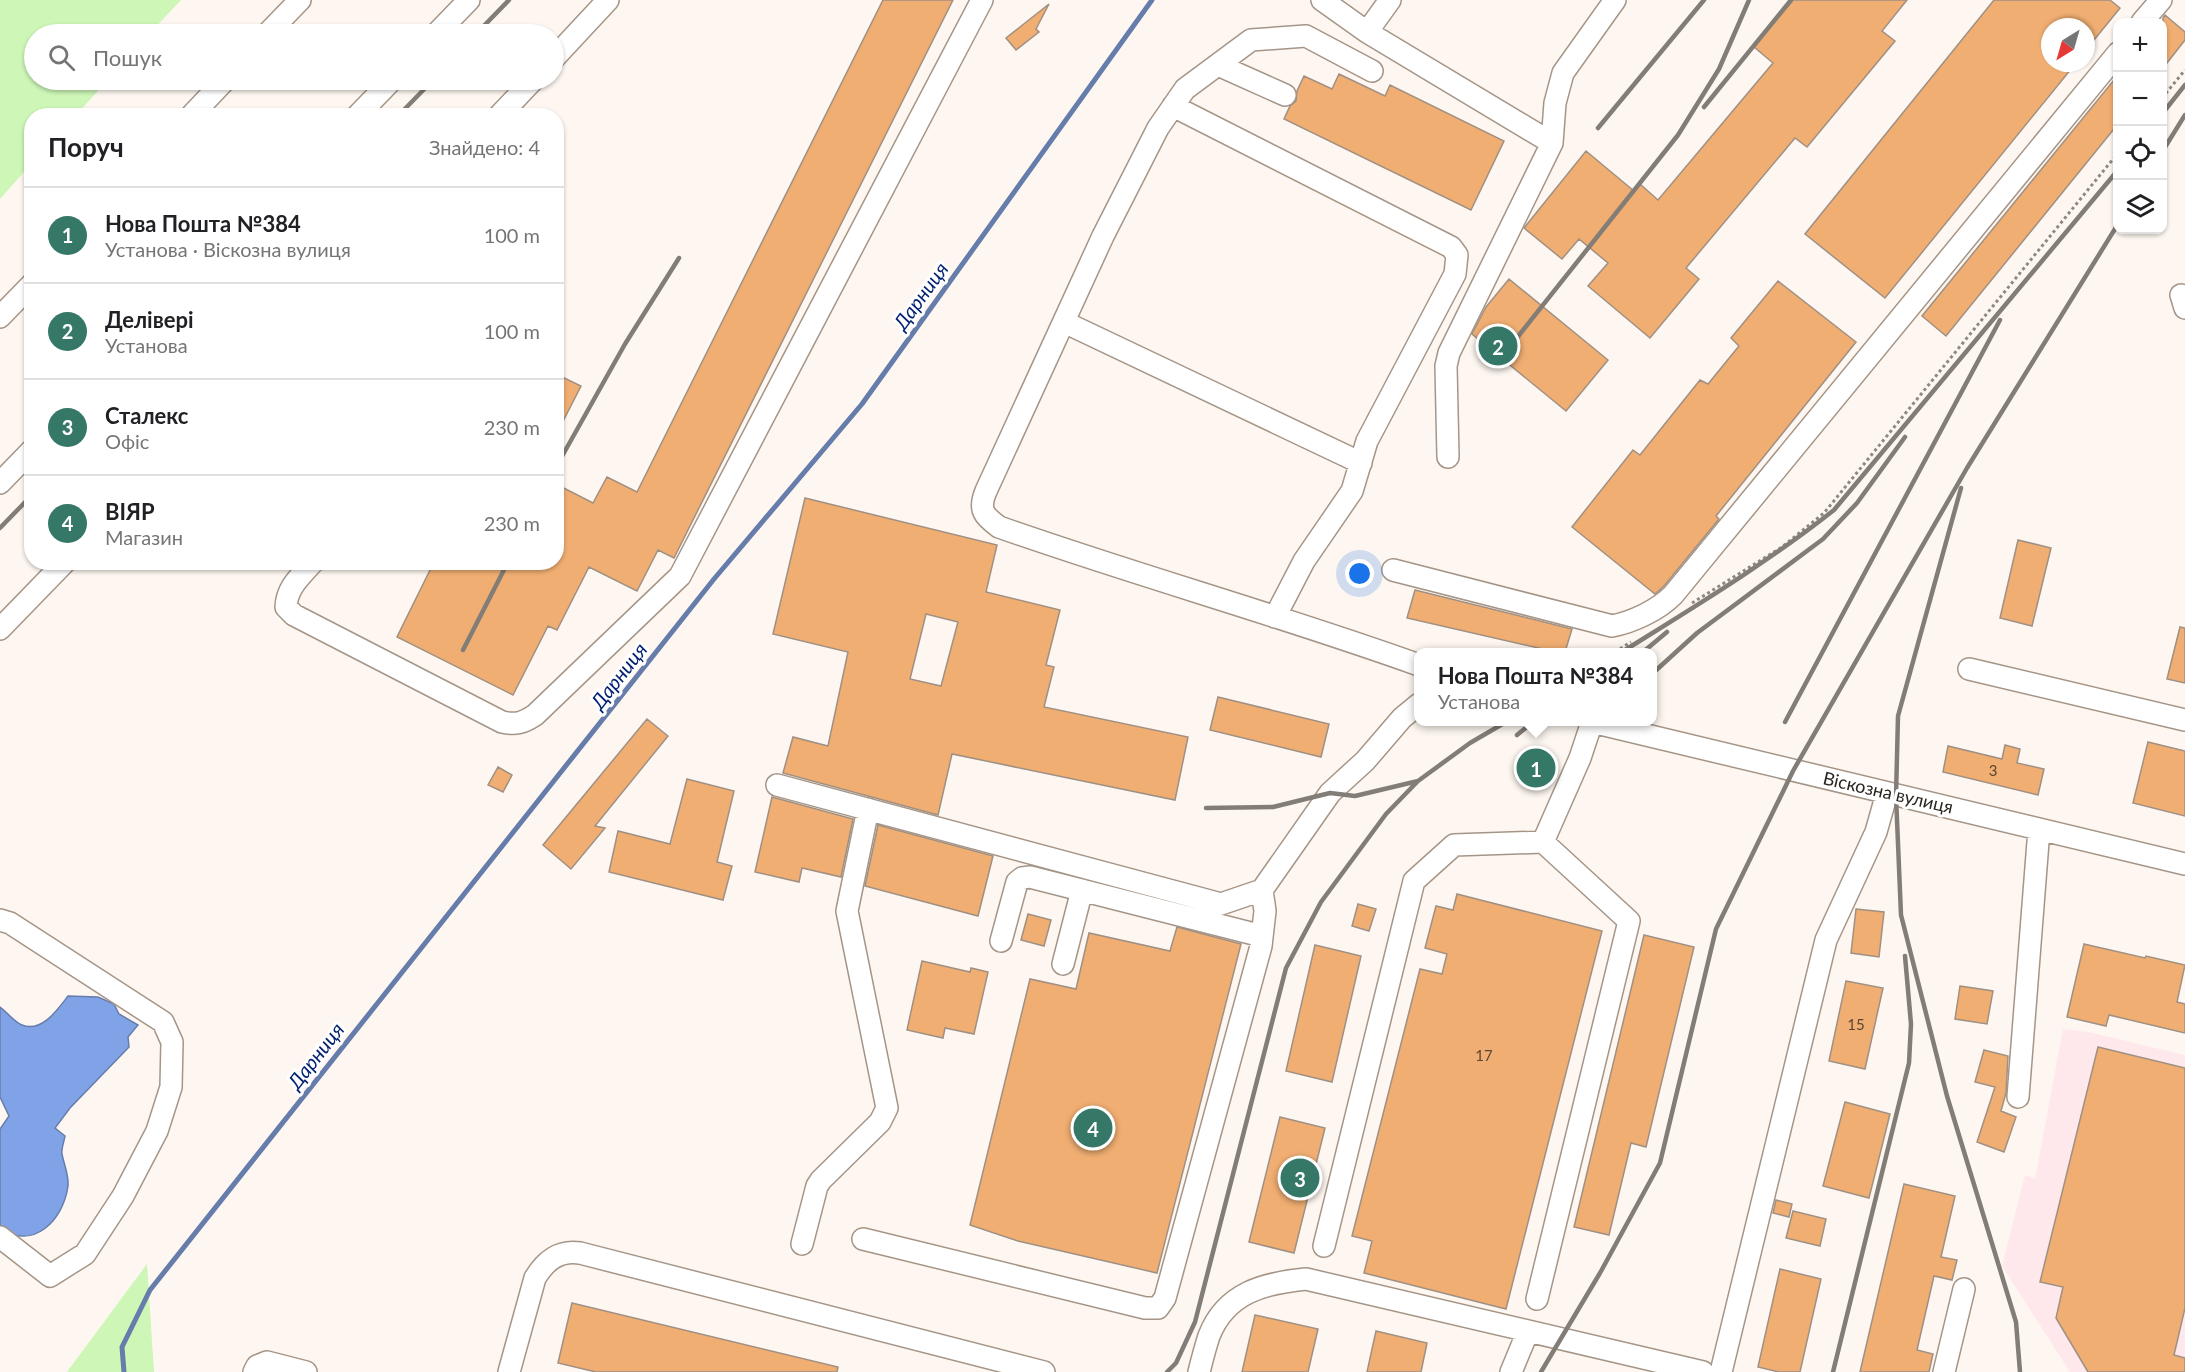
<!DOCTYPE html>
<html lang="uk">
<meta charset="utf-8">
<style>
body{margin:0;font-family:Lato,sans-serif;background:#f2f2f2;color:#202124}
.controls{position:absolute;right:18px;top:18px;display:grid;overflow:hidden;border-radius:12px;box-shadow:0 2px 4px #0004}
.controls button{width:54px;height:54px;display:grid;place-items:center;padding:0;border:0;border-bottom:2px solid #e0e0e0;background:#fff;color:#202124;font:30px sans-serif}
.compass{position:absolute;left:2041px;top:18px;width:54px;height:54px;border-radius:50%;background:#fff;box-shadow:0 2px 4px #0004;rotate:217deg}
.you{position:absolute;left:1360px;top:574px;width:21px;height:21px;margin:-15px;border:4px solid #fff;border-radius:50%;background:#1a73e8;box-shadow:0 0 0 9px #1a73e833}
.badge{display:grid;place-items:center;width:39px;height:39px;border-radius:50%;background:#367868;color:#fff;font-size:20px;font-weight:700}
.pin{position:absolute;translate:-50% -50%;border:3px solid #fff;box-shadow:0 2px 6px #0006}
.popup{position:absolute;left:1414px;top:648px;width:243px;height:78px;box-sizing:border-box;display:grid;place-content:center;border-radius:12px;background:#fff;filter:drop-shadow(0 2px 4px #0005);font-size:20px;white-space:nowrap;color:#757577}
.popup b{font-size:22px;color:#202124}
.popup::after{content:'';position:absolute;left:50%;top:100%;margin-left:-12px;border:12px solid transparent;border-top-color:#fff}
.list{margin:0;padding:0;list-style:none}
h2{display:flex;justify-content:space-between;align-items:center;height:78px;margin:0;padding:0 24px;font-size:26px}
h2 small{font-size:20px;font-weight:400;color:#757577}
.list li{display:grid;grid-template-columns:39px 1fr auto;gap:18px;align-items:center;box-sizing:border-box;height:96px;padding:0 24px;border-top:2px solid #e0e0e0}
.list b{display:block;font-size:22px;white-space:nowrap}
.list p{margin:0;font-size:20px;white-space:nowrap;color:#757577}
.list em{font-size:20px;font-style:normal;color:#757577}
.icon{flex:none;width:33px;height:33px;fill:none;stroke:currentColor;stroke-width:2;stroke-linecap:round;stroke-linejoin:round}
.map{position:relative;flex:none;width:2185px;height:1372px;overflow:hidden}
.search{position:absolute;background:#fff;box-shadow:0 2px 4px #0004;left:24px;top:24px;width:540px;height:66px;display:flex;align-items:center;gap:15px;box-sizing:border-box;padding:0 21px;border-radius:33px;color:#757577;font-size:22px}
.panel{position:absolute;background:#fff;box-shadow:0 2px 4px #0004;left:24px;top:108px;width:540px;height:462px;border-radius:24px}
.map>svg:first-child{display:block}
.commercial{fill:#fee8eb}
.green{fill:#cdf6b7}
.water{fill:#80a3e8;stroke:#667dac;stroke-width:1.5}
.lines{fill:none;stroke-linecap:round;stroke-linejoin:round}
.stream{stroke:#667dac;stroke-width:5}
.building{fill:#f0ae72;stroke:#a09083;stroke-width:1.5;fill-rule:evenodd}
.minor-casing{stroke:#a59587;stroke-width:24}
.path{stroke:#8e8882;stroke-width:3;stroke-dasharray:3 3;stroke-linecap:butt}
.minor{stroke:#fff;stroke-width:21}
.rail{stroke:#837d77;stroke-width:4.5}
.labels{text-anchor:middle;stroke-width:6;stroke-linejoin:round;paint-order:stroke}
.number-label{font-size:15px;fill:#5c4734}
.street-label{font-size:18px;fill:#2b2520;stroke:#fff}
.water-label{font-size:20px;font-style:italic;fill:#052371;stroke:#fff}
</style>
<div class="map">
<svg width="2185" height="1372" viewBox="0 0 2185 1372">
<rect width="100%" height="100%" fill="#fef7f1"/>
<path class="commercial" d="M2063 1029 2088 1032 2185 1055V1372H2070L2002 1266 2025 1175 2035 1179Z"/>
<path class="green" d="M0 0H181L149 34H34V80H108L76 115 32 116 31 164 0 199Z
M147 1264 154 1372H67Z"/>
<path class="water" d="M68 996 98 997 114 1004 119 1014 138 1025 128 1037 129 1047 70 1108 55 1128 65 1136C64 1142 61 1149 62 1154 64 1165 69 1175 68 1186 63 1221 34 1250 0 1229V1129L9 1116 0 1097V1007C7 1012 14 1022 22 1025 42 1033 58 1009 68 996Z"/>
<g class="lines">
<path class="stream" d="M124 1372 122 1347 150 1290 714 579 862 404 1152 0"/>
</g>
<path class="building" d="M883 0H953L674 558 658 550 637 591 589 567 557 630 548 626 513 695 397 637 434 562H556V484L593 503 607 477 637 492Z
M1793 0H1907L1882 31 1895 41 1807 147 1795 138 1686 268 1699 279 1650 338 1588 286 1608 263 1579 239 1562 259 1524 228 1586 151 1634 191 1640 184 1658 200 1773 63 1754 47Z
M1994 0H2110L2120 8 2086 50V27H2050V63H2076L1885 298 1805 234Z
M1049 4 1036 29 1039 32 1016 50 1006 38Z
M2165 15 2185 32V40L2163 68V18Z
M1339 74 1385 96 1390 85 1504 141 1471 210 1284 119 1290 106 1296 101 1297 91 1304 76 1332 89Z
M2118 75V124L1946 336 1922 316Z
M1509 279 1608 360 1566 411 1472 334 1486 307Z
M1778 281 1856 342 1716 516 1719 519 1664 586 1655 594 1572 527 1633 450 1640 455 1700 380 1708 384 1739 346 1731 338Z
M556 374 581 386 556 435Z
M805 498 997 545 986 592 1060 610 1046 665 1054 667 1044 707 1188 737 1175 800 952 754 938 815 783 773 793 737 828 746 848 652 773 634ZM926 614 958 622 941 686 910 679Z
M2018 540 2051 548 2032 626 2000 618Z
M1415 590 1572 629 1565 652H1556L1407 618Z
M2180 627 2185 628V683L2167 679Z
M1218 697 1329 724 1321 757 1210 730Z
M647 719 668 736 595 826 605 828 571 869 543 845Z
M2148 742 2185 751V816L2133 803Z
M2005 745 2020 749 2017 763 2044 769 2038 795 1943 772 1948 746 2002 759Z
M498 767 512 775 503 792 488 785Z
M687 779 734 791 717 862 732 866 723 900 609 872 618 831 670 844Z
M772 797 853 819 841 877 802 868 799 882 755 872Z
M878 825 993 856 978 916 865 886Z
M1457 894 1602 931 1506 1309 1364 1273 1372 1241 1352 1236 1420 969 1442 974 1447 954 1425 948 1436 906 1453 910Z
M1358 904 1376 909 1369 931 1352 926Z
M1856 909 1884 912 1879 957 1851 953Z
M1028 914 1051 920 1044 946 1021 940Z
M1177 927 1241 944 1157 1273 1018 1241 970 1225 1030 979 1076 989 1089 933 1170 951Z
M1644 935 1694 947 1646 1147 1631 1143 1609 1235 1574 1227Z
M2084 944 2145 958 2146 956 2185 965 2177 1002 2185 1004V1033L2109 1015 2106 1026 2067 1017Z
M1315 945 1361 956 1332 1082 1286 1071Z
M922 961 970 972 971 968 988 972 974 1034 945 1028 943 1038 907 1030Z
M1846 981 1883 988 1865 1069 1829 1061Z
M1960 986 1993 991 1987 1024 1955 1019Z
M2098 1047 2185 1068V1308L2174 1355 2185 1358V1372H2088L2056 1318 2063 1287 2040 1282Z
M1984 1050 2008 1056 2006 1093 2001 1111 2016 1117 2004 1152 1977 1142 1995 1087 1975 1082Z
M1845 1102 1890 1114 1869 1198 1823 1186Z
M1280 1117 1325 1128 1294 1253 1249 1242Z
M1904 1184 1955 1196 1941 1257 1957 1260 1952 1280 1934 1276 1917 1350 1933 1354 1929 1372H1860Z
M1776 1200 1792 1204 1789 1217 1773 1213Z
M1793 1211 1826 1219 1820 1246 1786 1238Z
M1780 1269 1821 1279 1800 1372H1779L1758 1367Z
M572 1303 838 1367 837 1372H596L558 1363Z
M1255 1315 1318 1329 1308 1372H1242Z
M1376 1331 1427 1343 1421 1372H1367Z"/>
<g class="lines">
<defs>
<path id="minor" d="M1322 0 1367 32 1552 143 1555 103 1563 73 1615 0
M2142 22 2161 0
M1367 32 1390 0
M267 34 300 0
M436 34 469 0
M554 58 608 0
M1218 65 1285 95
M1372 71 1306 36 1251 40 1185 89 1158 128 1103 236 986 491C978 510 984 516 999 527 1138 576 1280 615 1419 665
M1173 106 1451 247 1457 255 1455 274 1367 441 1352 491 1304 561 1275 617
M191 116 225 80
M357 116 392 80
M499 116 533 80
M2181 295 2185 308
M0 317 32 284
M1064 322 1361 463
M1448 457 1446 366 1449 353 1552 143
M0 483 32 450
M313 562C300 577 287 587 286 607L294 615 502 722C516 725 523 723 535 715L680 576 982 0
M1393 570 1612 626C1633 622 1658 610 1673 595L2118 53
M0 629 65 562
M1969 669 2185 720
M1592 722 2185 864
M777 785 1221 904 1262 890
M0 920 10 923 163 1022 172 1042 171 1087 157 1131 123 1196 85 1254 50 1276 0 1237
M1001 941 1017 882 1022 878 1030 877 1262 936
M1063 964 1082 890
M2018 1097 2039 829
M863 1239 1145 1308H1158L1165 1298 1261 946 1265 911 1262 890 1330 793 1365 761 1402 718 1419 704
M802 1244 817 1186 821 1180 880 1122 887 1108 847 911 868 809
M1324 1246 1414 881 1454 845 1543 842 1580 758 1592 722
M1537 1299 1629 921 1543 842
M254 1372 257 1366 267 1362 306 1372
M509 1372 535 1278C546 1260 559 1250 580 1253L1044 1372
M1199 1372C1202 1360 1205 1348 1209 1336 1226 1292 1265 1283 1306 1279L1703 1372
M1511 1372 1528 1331
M1721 1372 1826 940 1876 832 1887 793
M1944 1372 1964 1289"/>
</defs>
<use href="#minor" class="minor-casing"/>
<path class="path" d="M2162 98 2185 70
M1692 603 1782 547 1824 513 2118 153
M1615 652 1631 642"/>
<use href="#minor" class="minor"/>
<path class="rail" d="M476 34 509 0
M1704 107 1791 0
M2162 114 2185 85
M398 116 433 80
M1598 128 1704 0
M2162 152 2185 115
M1508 349 1678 135 1719 69 1749 0
M556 467 625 344 679 258
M1961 488 1898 716 1896 796 1901 915 1947 1096 2016 1322 2020 1372
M0 528 32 495
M463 650 508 562
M1622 652C1694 607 1767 563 1834 510L2118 170
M1643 652 1667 632
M1653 673 1697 633 1823 539 1857 503 1905 437
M1785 722 2000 320
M1517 735 1533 722
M1206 808 1273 807 1330 793 1355 796 1418 781
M1167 1372 1176 1363 1195 1322 1286 968 1321 902 1386 814 1418 781 1470 743 1506 722
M1541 1372 1600 1273 1660 1163 1716 929 1793 771 1967 468 2118 224
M1833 1372 1909 1063 1911 1024 1905 956"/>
</g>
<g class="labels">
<g class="number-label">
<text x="1993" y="776">3</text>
<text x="1856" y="1030">15</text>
<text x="1484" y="1061">17</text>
</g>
<g class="street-label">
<text transform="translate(1888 793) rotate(13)" y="6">Віскозна вулиця</text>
</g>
<g class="water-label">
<text transform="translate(921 296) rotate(-54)" y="7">Дарниця</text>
<text transform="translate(619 676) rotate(-52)" y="7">Дарниця</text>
<text transform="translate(316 1056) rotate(-52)" y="7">Дарниця</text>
</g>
</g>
</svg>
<div class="controls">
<button>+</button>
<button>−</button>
<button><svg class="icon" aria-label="locate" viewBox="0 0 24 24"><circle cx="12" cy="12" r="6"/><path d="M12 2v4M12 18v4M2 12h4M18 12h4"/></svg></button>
<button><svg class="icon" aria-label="layers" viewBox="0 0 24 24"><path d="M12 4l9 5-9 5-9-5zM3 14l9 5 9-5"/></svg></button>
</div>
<svg class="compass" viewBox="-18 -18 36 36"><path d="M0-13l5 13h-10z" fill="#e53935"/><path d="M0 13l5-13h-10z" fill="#757577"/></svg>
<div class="you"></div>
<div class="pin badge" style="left:1536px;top:768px">1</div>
<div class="popup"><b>Нова Пошта №384</b>Установа</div>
<div class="pin badge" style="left:1498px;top:346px">2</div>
<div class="pin badge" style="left:1300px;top:1178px">3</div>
<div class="pin badge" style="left:1093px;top:1128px">4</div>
<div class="search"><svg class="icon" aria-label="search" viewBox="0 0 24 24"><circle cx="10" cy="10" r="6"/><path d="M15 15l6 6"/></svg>Пошук</div>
<section class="panel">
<h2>Поруч<small>Знайдено: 4</small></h2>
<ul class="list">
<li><span class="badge">1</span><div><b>Нова Пошта №384</b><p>Установа · Віскозна вулиця</p></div><em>100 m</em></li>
<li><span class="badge">2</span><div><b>Делівері</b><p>Установа</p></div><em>100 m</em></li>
<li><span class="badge">3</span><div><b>Сталекс</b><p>Офіс</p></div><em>230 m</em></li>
<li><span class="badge">4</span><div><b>ВІЯР</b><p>Магазин</p></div><em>230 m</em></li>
</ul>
</section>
</div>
